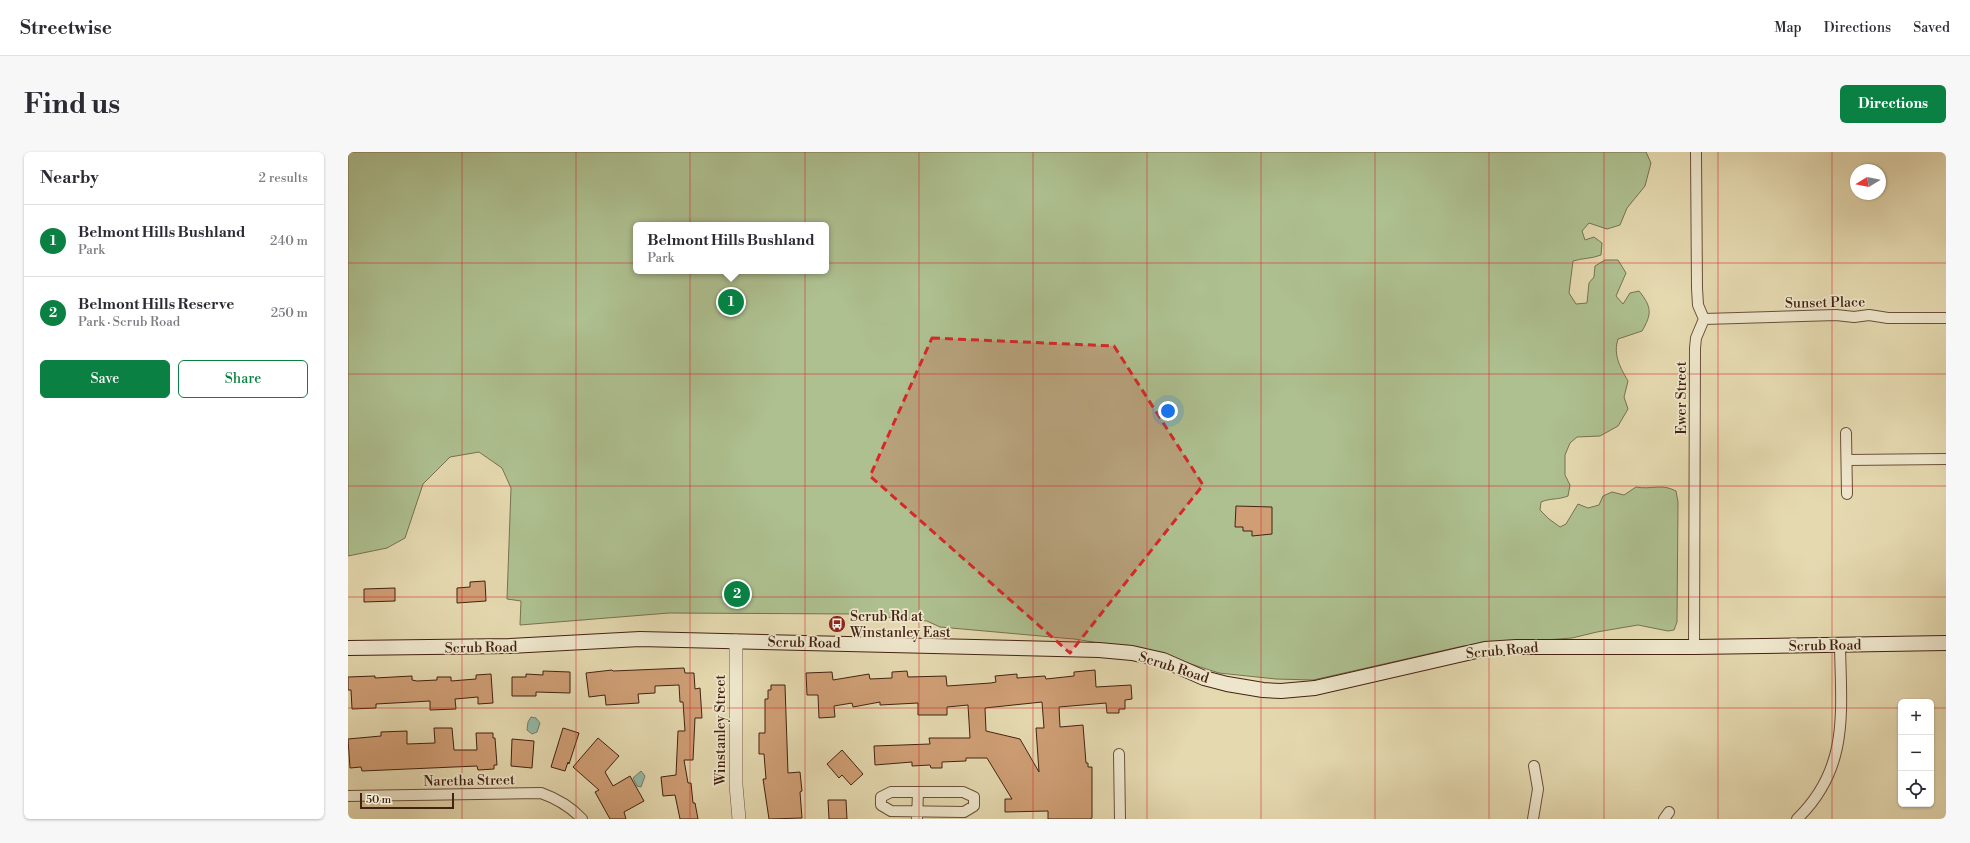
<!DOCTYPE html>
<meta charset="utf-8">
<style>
body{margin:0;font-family:"Libre Bodoni",serif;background:#f7f7f7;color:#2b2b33}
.controls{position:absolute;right:12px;bottom:12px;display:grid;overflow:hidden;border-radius:6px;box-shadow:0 1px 3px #0004}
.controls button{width:36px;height:36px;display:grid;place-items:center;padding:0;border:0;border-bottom:1px solid #e1e1e2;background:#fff;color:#2b2b33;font:20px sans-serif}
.compass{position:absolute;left:1502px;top:12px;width:36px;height:36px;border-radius:50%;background:#fff;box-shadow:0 1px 3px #0004;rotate:260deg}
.scale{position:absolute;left:12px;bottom:10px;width:94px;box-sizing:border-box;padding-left:4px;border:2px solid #432211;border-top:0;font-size:11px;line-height:14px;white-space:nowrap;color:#432211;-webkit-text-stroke:3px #eee6cc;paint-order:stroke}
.you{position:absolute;left:820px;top:259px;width:14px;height:14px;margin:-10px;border:3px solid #fff;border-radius:50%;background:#1a73e8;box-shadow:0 0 0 6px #1a73e833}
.badge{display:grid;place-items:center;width:26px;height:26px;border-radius:50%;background:#0b8043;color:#fff;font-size:13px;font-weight:700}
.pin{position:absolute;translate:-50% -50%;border:2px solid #fff;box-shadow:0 1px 4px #0006}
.popup{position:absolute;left:285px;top:70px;width:196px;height:52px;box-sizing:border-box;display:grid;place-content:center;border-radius:6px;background:#fff;filter:drop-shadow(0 1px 3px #0005);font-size:13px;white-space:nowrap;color:#7c7c81}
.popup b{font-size:15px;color:#2b2b33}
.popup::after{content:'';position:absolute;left:50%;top:100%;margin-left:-8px;border:8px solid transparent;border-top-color:#fff}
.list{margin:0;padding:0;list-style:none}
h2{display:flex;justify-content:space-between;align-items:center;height:52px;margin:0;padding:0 16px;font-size:17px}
h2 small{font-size:13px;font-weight:400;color:#7c7c81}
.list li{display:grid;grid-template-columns:26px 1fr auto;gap:12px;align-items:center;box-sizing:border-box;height:72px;padding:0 16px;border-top:1px solid #e1e1e2}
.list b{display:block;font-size:15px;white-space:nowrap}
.list p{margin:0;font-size:13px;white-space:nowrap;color:#7c7c81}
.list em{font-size:13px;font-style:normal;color:#7c7c81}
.actions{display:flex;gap:8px;padding:12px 16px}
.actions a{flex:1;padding:9px 0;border:1px solid #0b8043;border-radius:6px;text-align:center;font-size:14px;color:#0b8043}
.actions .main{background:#0b8043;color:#fff}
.icon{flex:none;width:22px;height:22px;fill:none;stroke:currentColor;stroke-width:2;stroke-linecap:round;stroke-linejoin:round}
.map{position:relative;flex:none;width:1598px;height:667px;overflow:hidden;border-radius:6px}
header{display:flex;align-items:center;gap:24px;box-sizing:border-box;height:56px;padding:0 20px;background:#fff;border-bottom:1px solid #e1e1e2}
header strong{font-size:19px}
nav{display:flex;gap:22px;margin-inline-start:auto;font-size:14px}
.intro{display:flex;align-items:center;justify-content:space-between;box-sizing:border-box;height:96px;padding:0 24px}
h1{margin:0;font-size:28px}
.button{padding:10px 18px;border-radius:6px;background:#0b8043;color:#fff;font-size:14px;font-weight:700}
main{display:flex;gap:24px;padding:0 24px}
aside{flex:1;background:#fff;border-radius:6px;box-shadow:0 1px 3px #0004}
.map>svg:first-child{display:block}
.green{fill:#aec090;stroke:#787150;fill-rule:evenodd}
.water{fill:#96baa8;stroke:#757d6c}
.building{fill:#cf9e75;stroke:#432211;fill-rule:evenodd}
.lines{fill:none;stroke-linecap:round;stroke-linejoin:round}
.minor-casing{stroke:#6c5039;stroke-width:12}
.tertiary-casing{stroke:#6c5039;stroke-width:14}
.secondary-casing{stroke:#432211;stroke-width:16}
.minor{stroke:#eee6cc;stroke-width:10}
.tertiary{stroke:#eee6cc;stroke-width:13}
.secondary{stroke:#eee6cc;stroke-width:14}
.marked{fill:#d62828;fill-opacity:0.2;stroke:#d62828;stroke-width:3;stroke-dasharray:8 5;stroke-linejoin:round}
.grid{fill:none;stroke:#d62828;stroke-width:1;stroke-opacity:0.55}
.labels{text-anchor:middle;stroke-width:3.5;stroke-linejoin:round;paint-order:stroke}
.street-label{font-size:14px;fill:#432211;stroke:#eee6cc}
.poi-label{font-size:14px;fill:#432211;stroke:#eee6cc;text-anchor:start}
</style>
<header>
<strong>Streetwise</strong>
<nav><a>Map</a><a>Directions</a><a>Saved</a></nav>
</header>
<div class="intro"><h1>Find us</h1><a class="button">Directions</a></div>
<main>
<aside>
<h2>Nearby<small>2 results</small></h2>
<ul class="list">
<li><span class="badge">1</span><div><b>Belmont Hills Bushland</b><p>Park</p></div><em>240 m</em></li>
<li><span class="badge">2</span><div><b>Belmont Hills Reserve</b><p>Park · Scrub Road</p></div><em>250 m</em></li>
</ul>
<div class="actions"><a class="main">Save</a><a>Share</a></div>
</aside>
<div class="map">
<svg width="1598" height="667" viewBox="0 0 1598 667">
<rect width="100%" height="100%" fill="#e5d9b0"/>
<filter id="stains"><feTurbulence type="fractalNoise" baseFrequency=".005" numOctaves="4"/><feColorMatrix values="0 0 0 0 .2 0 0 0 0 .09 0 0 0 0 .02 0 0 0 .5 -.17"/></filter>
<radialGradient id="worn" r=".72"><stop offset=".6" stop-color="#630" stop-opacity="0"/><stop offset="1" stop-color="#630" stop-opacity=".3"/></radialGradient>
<path class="green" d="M0 0H1298L1303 11 1297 34 1279 56 1272 73 1259 77 1241 71 1234 79 1237 88 1246 85 1254 91 1253 103C1243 107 1234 106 1225 109L1221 141 1228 152 1239 151 1241 131 1246 125 1247 114 1257 108H1270L1278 121 1268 144 1275 152 1282 141 1291 139C1304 155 1304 162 1294 179L1270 187C1265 203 1272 215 1280 229L1276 245 1280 257 1270 274 1252 284 1229 285 1222 291 1217 303V323L1222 333 1220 344C1210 348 1202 346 1193 350L1192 358 1201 367 1212 375 1218 372 1230 352 1240 356 1251 353 1255 344 1264 340 1276 343 1288 335C1304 338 1313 331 1328 339L1330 350 1329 470 1326 478 1320 479 1290 473 1249 480 1224 486 1115 494 965 528 928 527 871 521 803 499 726 487 592 475 579 469 508 462 321 461 172 473 173 449 159 447 163 336 154 316 131 300 102 305 75 332 57 386 39 396 0 404ZM288 73H478V119H288Z"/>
<path class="water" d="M183 565 188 566 192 571 189 580 184 582 179 578 180 570Z
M293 619 297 624 293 635 289 634 285 626Z"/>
<path class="building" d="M888 354 924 355V382L904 384V379H895V375H887Z
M137 429 138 449 109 451V436L122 435V430Z
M47 436V449L16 450V437Z
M336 516 337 521H346L347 537 352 536 354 566H347L345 608H336L340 631H343L345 651H347L350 667H332L327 643 315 644 313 625 328 623 330 579H337L335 550H332L331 533 307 534V541L290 542 291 551 258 553 257 543 241 545 238 521 264 518 265 519Z
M747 518 748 535 783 533 784 547 777 548V557H771V561H759L758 551 711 555 712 575 735 573 738 611H740V615H744V666L742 667H700V659L657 660V647H664L639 606H618V609L594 610V616H583L582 613 564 614V610L527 613 526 594 582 592 581 586H622L620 553 599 555V563H570V551L532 553V550L505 555 504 551 486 554 487 565 471 566 470 543H459L458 521 484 520 485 528 521 522 522 527 544 526V520L559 519 560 525 598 524 599 534 643 531 648 530 647 524 669 522V526L697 524 698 527 726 524V520ZM694 550 696 576H688L691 620 672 587 638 579 637 556Z
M195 519 222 520V541L188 540V544H164V525H178V522L195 523Z
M143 522 145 551 130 552V545L107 547 108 557 82 558V549L28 552V556L4 557 3 538H0V525L27 524V526L64 524V528L69 529 89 528V525H103V529L128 527V523Z
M423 533H437L440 621 452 620 454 639 452 640 454 666 421 667 415 627H418L416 602H411V581H417V547H420V538H423Z
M86 576H104L106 598H129L128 581H145V586H147L149 613H146V617L130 618 129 614 14 619 13 615 2 616 0 587 33 584V580L59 579V592L87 591Z
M215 576 231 581 221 612 220 610 217 619 203 615Z
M250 586 271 604 257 620 265 634 282 624 296 649 276 660 278 667H262L247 640 251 638 225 615Z
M164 587 186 589 184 616 163 614Z
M494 598 515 622 503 633 494 623 491 626 479 612Z
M480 648H498L499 667H481Z"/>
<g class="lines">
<defs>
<path id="minor" d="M1356 167 1488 163 1506 165 1521 163 1540 166H1598
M1498 281 1499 342
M1499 308 1598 307
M1346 495 1347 196 1348 186 1356 167 1350 153 1349 136 1348 0
M771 602 772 667
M543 640H615L626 645V654L616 660 543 659 533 653V645Z
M0 644 193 641C210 647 222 654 234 667
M569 667 570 640
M1185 667 1190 637 1186 614
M1316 667 1321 660
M1449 667C1502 616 1493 559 1492 493"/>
<path id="tertiary" d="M388 489V633L391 667"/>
<path id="secondary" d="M0 496 162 494 292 487 751 498 784 501 815 508 856 526 879 532 915 538 933 539 967 536 1137 497 1168 495H1346L1598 491"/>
</defs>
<use href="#minor" class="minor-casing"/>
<use href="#tertiary" class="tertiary-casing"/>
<use href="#secondary" class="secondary-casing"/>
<use href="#minor" class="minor"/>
<use href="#tertiary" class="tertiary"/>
<use href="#secondary" class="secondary"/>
</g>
<path class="marked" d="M584 186 766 194 855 333 722 501 522 324Z"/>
<path class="grid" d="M114 0V667M228 0V667M342 0V667M457 0V667M571 0V667M685 0V667M799 0V667M913 0V667M1027 0V667M1141 0V667M1256 0V667M1370 0V667M1484 0V667M0 111H1598M0 222H1598M0 334H1598M0 445H1598M0 556H1553M1583 556H1598"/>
<defs>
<symbol id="bus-disc" viewBox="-11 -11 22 22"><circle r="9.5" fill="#8f2418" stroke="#eee6cc"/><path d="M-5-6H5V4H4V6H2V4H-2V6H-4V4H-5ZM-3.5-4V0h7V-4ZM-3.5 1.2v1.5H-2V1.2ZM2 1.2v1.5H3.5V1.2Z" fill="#fff"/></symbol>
</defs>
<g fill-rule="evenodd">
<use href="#bus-disc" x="479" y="462" width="20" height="20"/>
</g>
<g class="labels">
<g class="street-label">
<text transform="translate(1477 150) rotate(-1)" y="5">Sunset Place</text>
<text transform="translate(1333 246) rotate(-90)" y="5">Ewer Street</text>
<text transform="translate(456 490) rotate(1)" y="5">Scrub Road</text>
<text transform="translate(1477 493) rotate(-1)" y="5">Scrub Road</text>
<text transform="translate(133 495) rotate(-1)" y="5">Scrub Road</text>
<text transform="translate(1154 498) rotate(-5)" y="5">Scrub Road</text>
<text transform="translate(826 515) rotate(18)" y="5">Scrub Road</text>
<text transform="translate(372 578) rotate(-90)" y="5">Winstanley Street</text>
<text transform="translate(121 628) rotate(-1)" y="5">Naretha Street</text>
</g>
<g class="poi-label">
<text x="502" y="469">Scrub Rd at<tspan x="502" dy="16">Winstanley East</tspan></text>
</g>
</g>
<rect width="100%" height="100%" filter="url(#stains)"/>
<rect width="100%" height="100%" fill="url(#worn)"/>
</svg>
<div class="controls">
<button>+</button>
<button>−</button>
<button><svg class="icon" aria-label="locate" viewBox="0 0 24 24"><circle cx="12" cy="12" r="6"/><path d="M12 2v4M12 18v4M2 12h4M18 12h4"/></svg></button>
</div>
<svg class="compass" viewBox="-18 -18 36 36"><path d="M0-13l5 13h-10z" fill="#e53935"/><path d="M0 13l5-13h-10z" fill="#7c7c81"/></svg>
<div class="scale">50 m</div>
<div class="you"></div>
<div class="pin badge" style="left:383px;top:150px">1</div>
<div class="popup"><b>Belmont Hills Bushland</b>Park</div>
<div class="pin badge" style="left:389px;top:442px">2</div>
</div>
</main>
